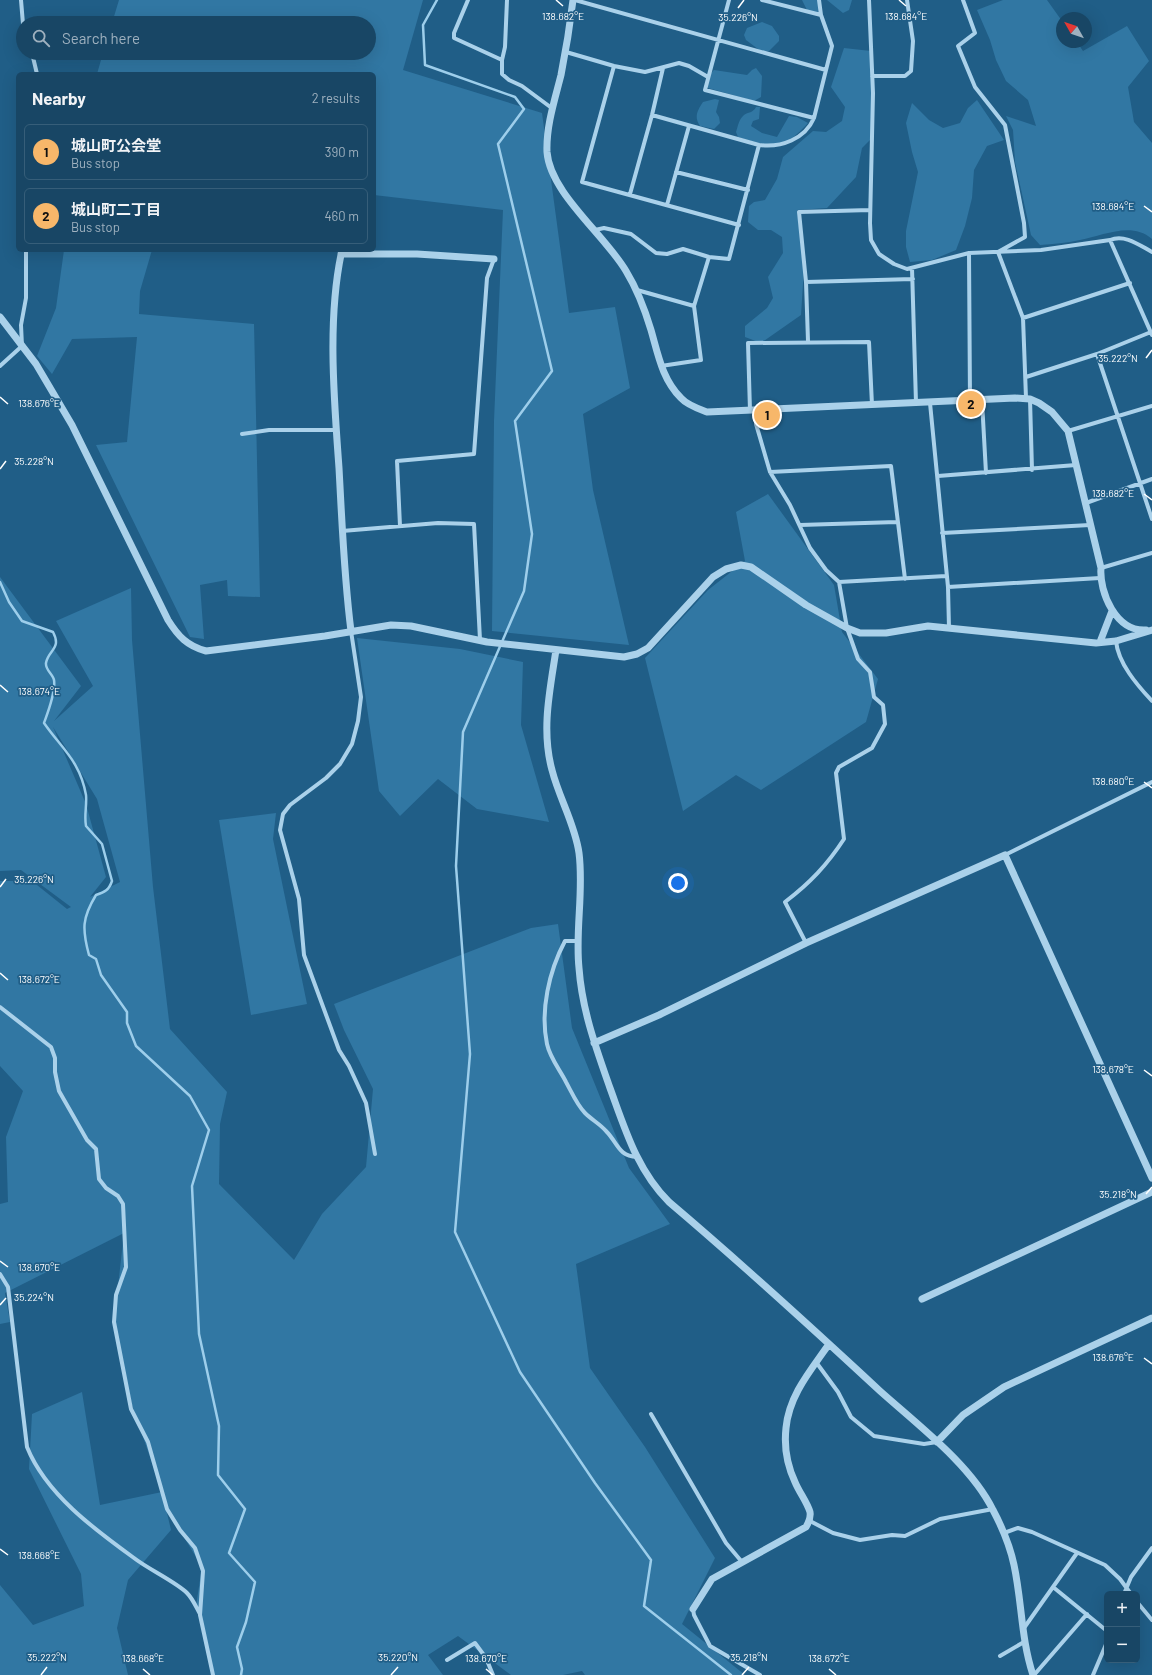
<!DOCTYPE html>
<meta charset="utf-8">
<style>
body{margin:0;font-family:Barlow,"Noto Sans JP",sans-serif;background:#214d6b;color:#f1f3f6}
.controls{position:absolute;right:12px;bottom:12px;display:grid;overflow:hidden;border-radius:6px;box-shadow:0 4px 16px #0002}
.controls button{width:36px;height:36px;display:grid;place-items:center;padding:0;border:0;border-bottom:1px solid #365e79;background:#184665;color:#f1f3f6;font:20px sans-serif}
.compass{position:absolute;left:1056px;top:12px;width:36px;height:36px;border-radius:50%;background:#184665;box-shadow:0 4px 16px #0002;rotate:310deg}
.you{position:absolute;left:678px;top:883px;width:14px;height:14px;margin:-10px;border:3px solid #fff;border-radius:50%;background:#1a73e8;box-shadow:0 0 0 6px #1a73e833}
.badge{display:grid;place-items:center;width:26px;height:26px;border-radius:50%;background:#f7b76a;color:#111;font-size:13px;font-weight:700}
.pin{position:absolute;translate:-50% -50%;border:2px solid #fff;box-shadow:0 1px 4px #0006}
.list{margin:0;padding:0;list-style:none}
h2{display:flex;justify-content:space-between;align-items:center;height:52px;margin:0;padding:0 16px;font-size:17px}
h2 small{font-size:13px;font-weight:400;color:#9fb1bf}
.list li{display:grid;grid-template-columns:26px 1fr auto;gap:12px;align-items:center;box-sizing:border-box;height:56px;margin:0 8px 8px;padding:0 8px;border:1px solid #365e79;border-radius:6px}
.list b{display:block;font-size:15px;white-space:nowrap}
.list p{margin:0;font-size:13px;white-space:nowrap;color:#9fb1bf}
.list em{font-size:13px;font-style:normal;color:#9fb1bf}
.icon{flex:none;width:22px;height:22px;fill:none;stroke:currentColor;stroke-width:2;stroke-linecap:round;stroke-linejoin:round}
.map{position:relative;flex:none;width:1152px;height:1675px;overflow:hidden}
.search{position:absolute;background:#184665;box-shadow:0 4px 16px #0002;left:16px;top:16px;width:360px;height:44px;display:flex;align-items:center;gap:10px;box-sizing:border-box;padding:0 14px;border-radius:22px;color:#9fb1bf;font-size:15px}
.panel{position:absolute;background:#184665;box-shadow:0 4px 16px #0002;left:16px;top:72px;width:360px;height:180px;border-radius:6px}
.map>svg:first-child{display:block}
.green{fill:#3177a3;fill-rule:evenodd}
.lines{fill:none;stroke-linecap:round;stroke-linejoin:round}
.stream{stroke:#9dceeb;stroke-width:2.5}
.minor{stroke:#aad1ea;stroke-width:4}
.tertiary{stroke:#aad1ea;stroke-width:7}
.ticks{fill:none;stroke:#fff;stroke-width:1.5}
.ticks-label{font-size:10px;text-anchor:middle;fill:#fff;stroke:#205e87;stroke-width:3.5;stroke-linejoin:round;paint-order:stroke}
</style>
<div class="map">
<svg width="1152" height="1675" viewBox="0 0 1152 1675">
<rect width="100%" height="100%" fill="#205e87"/>
<path class="green" d="M119 0H423L403 70 542 113 569 313 615 307 630 388 583 414 593 490 629 645 492 631 494 421 503 210 374 195V74H97L103 53H369V23H112Z
M802 0H820L818 14 807 10Z
M827 0H852L849 10 843 13Z
M1003 0H1047L1062 21V42H1077L1083 51 1127 26 1149 61 1128 87 1134 122 1152 143V239C1131 221 1103 236 1080 240 1067 243 1053 244 1040 245L1031 235 1015 162 1013 130 1006 116 1036 126 1028 100 1006 81 996 60 990 40 977 10Z
M762 22 772 26 779 36V41L769 51 762 52 746 40 744 35 747 28Z
M844 48 871 51 872 138 862 148 856 177 827 208 797 210 804 268 801 315 761 343 745 337V326L767 308 773 298 768 277 783 253 782 237 771 230H758L748 222 749 206 754 202 765 200 777 179 783 157 813 131 826 132 842 121 845 107 831 87Z
M756 68 762 76 761 97 754 101 708 88 706 78 714 70 747 75 752 70Z
M715 99 719 100 716 112 719 117 720 123 714 129 700 126C694 117 697 111 703 102Z
M977 100 1004 140 987 146 974 170 972 198 965 226 956 250 932 260 910 262 906 247V231L918 172 912 152 906 123 912 103 929 120 943 128 960 123 968 108Z
M756 107H760L759 119 753 121 751 126 762 133 777 137 789 116 797 117 808 123C782 152 772 147 738 137L736 132C738 126 739 119 744 115 748 112 753 113 756 107Z
M64 250H152L140 291 139 314 254 324 260 597 228 596 227 580 200 585 204 639 190 637 96 445 127 442 137 337 72 339 52 374 37 356 56 308Z
M768 494 834 585 842 632 878 679 866 722 761 790 736 775 683 811 645 658 708 590 745 561 736 512Z
M0 577 81 686 54 721 93 686 56 621 131 588 132 640 153 887 170 1029 227 1092 220 1124 219 1184 294 1260 322 1214 366 1167 373 1089 344 1030 334 1004 531 928 558 924 572 1028 629 1168 670 1224 576 1264 590 1368 645 1447 715 1558 682 1624 745 1675H585L582 1671 563 1675H511L458 1636 428 1655 443 1675H214L196 1606 202 1567 170 1514 163 1496 171 1530 128 1580 117 1628 128 1675H0V1585L33 1625 84 1606 81 1574 29 1469 32 1414 82 1392 100 1505 162 1492 132 1405 114 1322 124 1233 5 1293 10 1322 0 1324V1204L8 1202 6 1137 23 1091 0 1066V881H32L67 909 71 907 21 870 0 871ZM53 727 97 799 120 882 90 897 106 877 86 804Z
M357 638 460 649 523 662 521 725 549 822 477 809 438 779 400 816 379 791Z
M276 813 273 839 307 1004 251 1015 219 820Z"/>
<g class="lines">
<path class="stream" d="M437 0 423 25 425 65 515 97 524 109 498 144 552 371 515 421 532 534 524 591 463 732 456 866 470 1054 455 1232 520 1372 595 1483 651 1560 644 1606 731 1675
M0 582 9 602 22 621 53 632C62 649 48 650 46 663 45 670 53 674 54 680 56 692 48 712 44 723 62 749 80 761 86 795 87 805 84 816 86 826L102 844 112 881C109 890 105 892 96 895 82 918 82 929 89 955L96 959 101 975 127 1012V1023L136 1046 190 1096 209 1130 192 1186 199 1334 219 1426 218 1475 245 1509 229 1553 255 1582 246 1622 237 1647 242 1669 241 1675"/>
<path class="minor" d="M21 0 23 24
M468 0 454 33V38L502 60 505 47 507 0
M575 0 826 70
M729 0 705 90 814 118
M762 0 821 15
M869 0 873 93 870 223 871 240 879 254 894 264 907 269 969 253 1041 250 1110 240 1152 335
M963 0 975 33 958 46 975 87 1005 125 1024 223 1025 237 998 252 1023 318 1026 398
M566 52 614 66 645 72 679 63 689 66 708 77
M32 53 37 74
M502 60V74L509 80 522 86 553 109
M614 66 582 182 739 225
M872 76H905L911 71 913 41 907 0
M652 115 759 145
M676 172 748 190
M630 194 652 115 663 68
M667 205 689 126
M595 230 604 228 631 234 656 253 667 254 683 249 709 257 729 259 759 145C781 148 805 139 814 118L832 46 821 15 819 0
M1110 240C1125 234 1139 245 1152 252
M969 253 970 401
M912 268 916 403
M806 282 913 279
M637 290 694 306
M1023 318 1130 283
M808 341 806 282 799 212 870 210
M1097 354 1152 519
M0 366 22 346 21 325 26 298V250
M661 366 701 360 694 306 709 257
M1026 377 1097 354 1151 332
M1030 399 1032 470
M982 401 986 473
M930 403 948 587 949 628
M750 411 748 343 869 342 872 405
M756 411V424L770 472 790 505 810 548 826 570 839 582 847 628 858 659 870 672 874 697 883 705 885 724 872 748 839 767 836 773 844 839C827 865 810 883 785 902L806 943
M1068 431 1152 406
M242 434 269 430H336
M770 472 891 466 905 579
M938 476 1076 465
M1086 503 1152 479
M800 525 897 522
M400 526 397 461 474 454 487 278 494 259
M342 531 438 523 474 524 480 640
M942 533 1090 525
M1101 568 1152 553
M839 582 946 576
M948 587 1100 578
M351 631 361 697 358 721 352 744 340 764 326 778 290 805 283 814 280 830 299 899 304 955 339 1050 349 1066 366 1103 375 1154
M1116 641C1118 663 1137 685 1152 701
M1005 855 1152 782
M578 941H565C549 971 540 1011 547 1044 550 1058 560 1070 566 1082 572 1093 577 1105 585 1113 592 1120 600 1124 606 1131 618 1143 618 1156 637 1157
M0 1007 51 1047 55 1058V1072L59 1091 87 1140 96 1149 99 1179 106 1188 118 1196 123 1204 126 1267 116 1295 114 1322 131 1409 148 1442 167 1509 180 1530 195 1548 203 1571 200 1615 213 1675
M0 1274 8 1287 27 1447C46 1494 94 1529 134 1558 148 1569 176 1582 187 1593 193 1599 196 1607 200 1614
M816 1362 838 1392 851 1417 874 1436 924 1444 937 1442
M651 1414 726 1543 742 1562
M810 1521 833 1533 860 1540 892 1535 905 1536 940 1519 993 1509
M1004 1533 1018 1528 1032 1532 1105 1565 1120 1579 1131 1594
M1053 1587 1107 1631
M1124 1594 1131 1577 1152 1548
M1137 1602 1152 1620
M693 1609 694 1615 710 1646 760 1675
M1024 1628 1077 1553
M1000 1656 1024 1642
M447 1660 475 1643 486 1658 493 1675
M1034 1675 1087 1614
M1093 1675 1107 1642"/>
<path class="tertiary" d="M573 0C570 25 566 50 561 75 555 99 546 126 547 152 550 193 605 235 626 271 637 289 645 310 651 330 658 354 662 379 681 398 687 405 699 409 707 412L1015 398 1030 399 1039 403 1052 412 1068 431 1101 568C1099 592 1116 632 1146 630
M342 250C327 317 334 399 339 468 342 522 344 577 351 631
M341 254H417L494 259
M0 317 36 364 72 425 168 620C178 636 187 646 206 651L325 636 391 625 411 626 487 642 624 657 637 654 648 648 713 577 726 569 741 565 751 567 806 605 847 628 860 633H886L928 626 1096 643 1116 641 1152 630
M1100 642 1112 611
M556 650C550 690 541 730 552 770 559 798 575 824 579 853 584 892 575 930 579 968 582 1010 596 1048 610 1088 625 1129 637 1170 669 1202 741 1263 811 1327 880 1391 918 1425 971 1465 993 1510 1002 1527 1010 1546 1014 1565 1022 1602 1021 1639 1033 1675
M594 1043 659 1015 806 943 1005 855 1152 1178
M922 1299 1152 1192
M937 1442 963 1415 1004 1387 1152 1318
M693 1609 712 1579 806 1527C809 1522 811 1518 810 1512 807 1502 799 1492 795 1482 787 1465 784 1446 786 1428 789 1395 811 1370 829 1344"/>
</g>
<path class="ticks" d="M556 0 563 6M899 0 906 6M738 8 744 0M1144 206 1152 212M1146 358 1152 350M0 397 8 404M0 469 6 461M1144 494 1152 500M0 685 8 692M1144 782 1152 788M0 887 6 879M0 973 8 980M1144 1070 1152 1076M1146 1194 1152 1187M0 1261 8 1267M0 1305 6 1298M1144 1358 1152 1364M0 1549 8 1555M143 1669 150 1675M486 1669 493 1675M829 1669 836 1675M41 1675 47 1667M391 1675 398 1667M742 1675 749 1667"/>
<g class="ticks-label">
<text x="563" y="20">138.682°E</text>
<text x="906" y="20">138.684°E</text>
<text x="738" y="21">35.226°N</text>
<text x="1113" y="210">138.684°E</text>
<text x="1118" y="362">35.222°N</text>
<text x="39" y="407">138.676°E</text>
<text x="34" y="465">35.228°N</text>
<text x="1113" y="497">138.682°E</text>
<text x="39" y="695">138.674°E</text>
<text x="1113" y="785">138.680°E</text>
<text x="34" y="883">35.226°N</text>
<text x="39" y="983">138.672°E</text>
<text x="1113" y="1073">138.678°E</text>
<text x="1118" y="1198">35.218°N</text>
<text x="39" y="1271">138.670°E</text>
<text x="34" y="1301">35.224°N</text>
<text x="1113" y="1361">138.676°E</text>
<text x="39" y="1559">138.668°E</text>
<text x="47" y="1661">35.222°N</text>
<text x="398" y="1661">35.220°N</text>
<text x="749" y="1661">35.218°N</text>
<text x="143" y="1662">138.668°E</text>
<text x="486" y="1662">138.670°E</text>
<text x="829" y="1662">138.672°E</text>
</g>
</svg>
<div class="controls">
<button>+</button>
<button>−</button>
</div>
<svg class="compass" viewBox="-18 -18 36 36"><path d="M0-13l5 13h-10z" fill="#e53935"/><path d="M0 13l5-13h-10z" fill="#9fb1bf"/></svg>
<div class="you"></div>
<div class="pin badge" style="left:767px;top:415px">1</div>
<div class="pin badge" style="left:971px;top:404px">2</div>
<div class="search"><svg class="icon" aria-label="search" viewBox="0 0 24 24"><circle cx="10" cy="10" r="6"/><path d="M15 15l6 6"/></svg>Search here</div>
<section class="panel">
<h2>Nearby<small>2 results</small></h2>
<ul class="list">
<li><span class="badge">1</span><div><b>城山町公会堂</b><p>Bus stop</p></div><em>390 m</em></li>
<li><span class="badge">2</span><div><b>城山町二丁目</b><p>Bus stop</p></div><em>460 m</em></li>
</ul>
</section>
</div>
